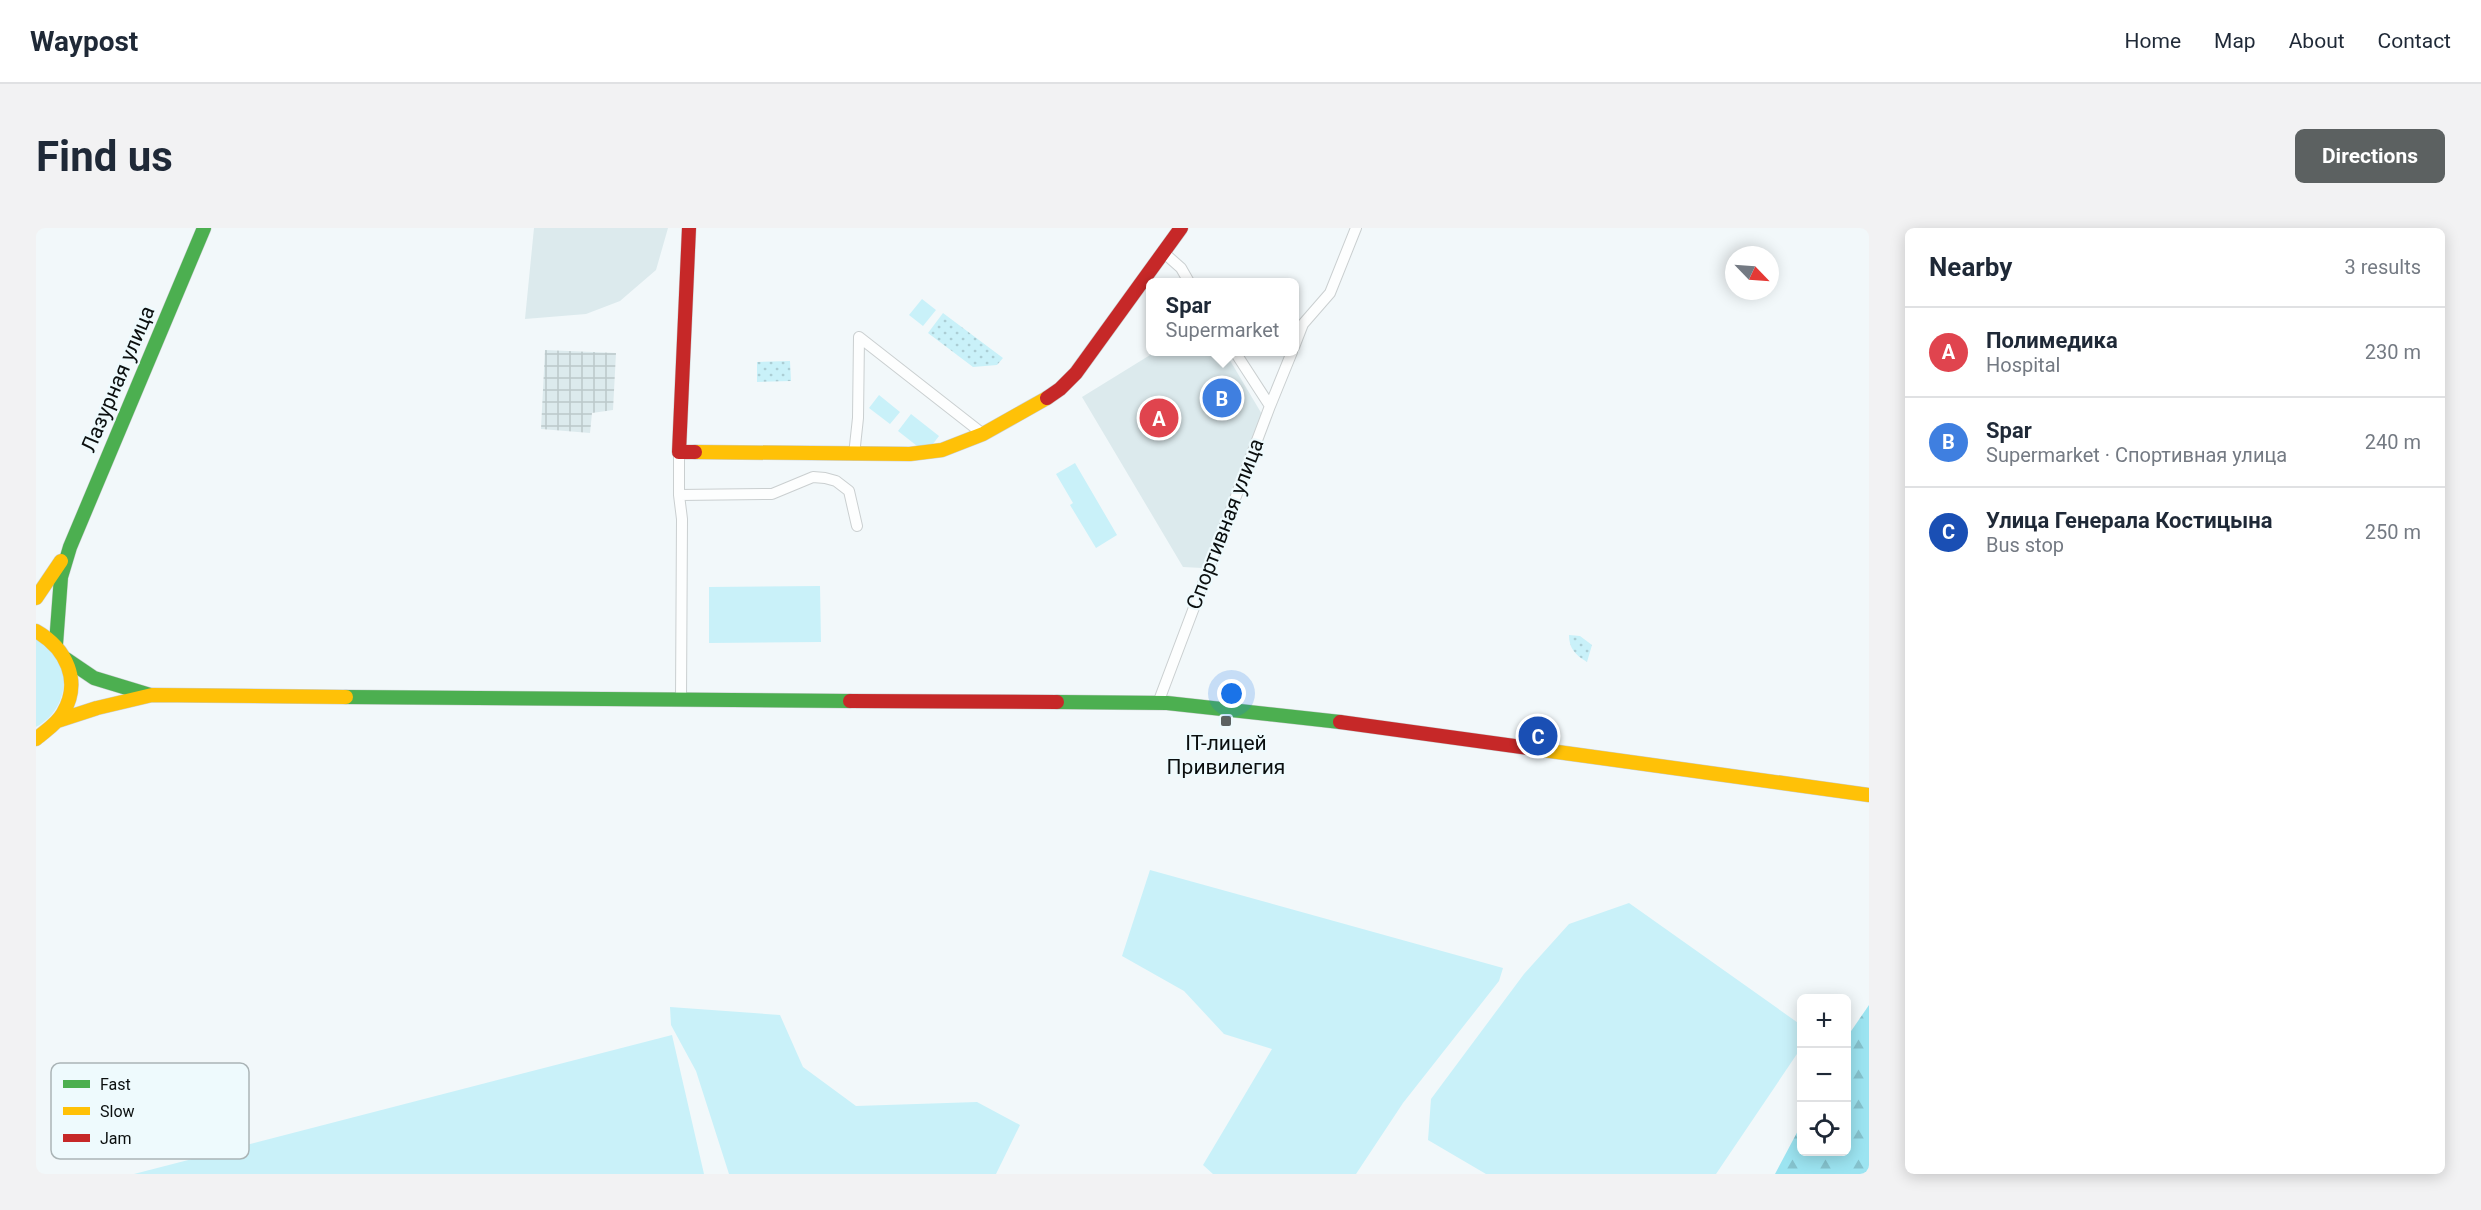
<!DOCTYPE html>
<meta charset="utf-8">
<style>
body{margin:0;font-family:Roboto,sans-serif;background:#f2f2f3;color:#1f2937}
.controls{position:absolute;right:18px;bottom:18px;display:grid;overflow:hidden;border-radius:9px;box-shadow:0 3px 15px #0003}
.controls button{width:54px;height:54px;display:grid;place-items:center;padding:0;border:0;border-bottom:2px solid #e0e1e3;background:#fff;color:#1f2937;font:30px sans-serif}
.compass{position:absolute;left:1689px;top:18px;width:54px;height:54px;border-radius:50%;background:#fff;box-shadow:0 3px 15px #0003;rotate:115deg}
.you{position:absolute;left:1196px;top:466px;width:21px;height:21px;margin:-15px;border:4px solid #fff;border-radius:50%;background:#1a73e8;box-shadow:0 0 0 9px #1a73e833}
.badge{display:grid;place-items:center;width:39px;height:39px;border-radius:50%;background:#5c6161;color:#fff;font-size:20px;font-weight:700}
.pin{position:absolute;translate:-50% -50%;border:3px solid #fff;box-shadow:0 2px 6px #0006}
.popup{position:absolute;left:1110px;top:50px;width:153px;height:78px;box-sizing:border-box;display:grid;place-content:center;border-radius:9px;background:#fff;filter:drop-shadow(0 2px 4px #0005);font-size:20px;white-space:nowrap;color:#747a83}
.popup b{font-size:22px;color:#1f2937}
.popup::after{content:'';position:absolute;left:50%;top:100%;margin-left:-12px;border:12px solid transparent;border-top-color:#fff}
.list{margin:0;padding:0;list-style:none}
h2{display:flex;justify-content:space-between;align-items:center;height:78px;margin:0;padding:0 24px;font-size:26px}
h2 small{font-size:20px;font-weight:400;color:#747a83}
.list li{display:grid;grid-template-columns:39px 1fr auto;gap:18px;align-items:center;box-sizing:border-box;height:90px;padding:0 24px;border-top:2px solid #e0e1e3}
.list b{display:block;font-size:22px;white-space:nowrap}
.list p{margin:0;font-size:20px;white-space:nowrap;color:#747a83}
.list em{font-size:20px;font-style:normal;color:#747a83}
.icon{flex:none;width:33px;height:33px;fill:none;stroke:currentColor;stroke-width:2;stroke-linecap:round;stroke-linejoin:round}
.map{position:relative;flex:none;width:1833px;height:946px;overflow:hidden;border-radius:9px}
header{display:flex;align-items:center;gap:36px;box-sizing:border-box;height:84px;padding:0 30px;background:#fff;border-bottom:2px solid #e0e1e3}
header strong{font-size:28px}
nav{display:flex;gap:33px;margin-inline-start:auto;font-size:21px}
.intro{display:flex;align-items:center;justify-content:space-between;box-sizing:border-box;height:144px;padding:0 36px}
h1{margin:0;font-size:42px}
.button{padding:15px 27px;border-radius:9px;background:#5c6161;color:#fff;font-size:21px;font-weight:700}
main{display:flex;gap:36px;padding:0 36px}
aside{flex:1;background:#fff;border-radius:9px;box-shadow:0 3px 15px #0003}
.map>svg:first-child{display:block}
.built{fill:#dceaed}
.industrial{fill:url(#industrial-grid)}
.grass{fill:#c9f1f9}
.forest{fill:url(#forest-firs)}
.park{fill:url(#park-dots)}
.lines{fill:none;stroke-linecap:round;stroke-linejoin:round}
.street-casing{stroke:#cacfd0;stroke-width:12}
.fast-casing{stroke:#cacfd0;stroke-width:15}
.slow-casing{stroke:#cacfd0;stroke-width:15}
.jam-casing{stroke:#cacfd0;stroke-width:15}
.street{stroke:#fdfefe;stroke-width:10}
.fast{stroke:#4caf50;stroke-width:14}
.slow{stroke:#ffc107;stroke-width:14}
.jam{stroke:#c62828;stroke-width:14}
.poi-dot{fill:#5c6161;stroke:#eefafd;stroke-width:2}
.labels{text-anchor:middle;stroke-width:4.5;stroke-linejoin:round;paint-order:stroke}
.street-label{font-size:21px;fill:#0b0f0f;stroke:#eefafd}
.poi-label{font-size:21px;fill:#0b0f0f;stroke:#eefafd}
.key{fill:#eefafd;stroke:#aab4b6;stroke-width:1.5}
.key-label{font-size:16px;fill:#0b0f0f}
</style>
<header>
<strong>Waypost</strong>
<nav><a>Home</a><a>Map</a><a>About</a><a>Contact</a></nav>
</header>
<div class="intro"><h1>Find us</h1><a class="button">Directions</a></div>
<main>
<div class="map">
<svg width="1833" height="946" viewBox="0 0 1833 946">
<defs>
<pattern id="industrial-grid" width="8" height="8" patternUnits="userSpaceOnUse" patternTransform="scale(1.5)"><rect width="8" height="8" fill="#dceaed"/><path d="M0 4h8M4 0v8" fill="none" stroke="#bbc8ca"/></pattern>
<pattern id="forest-firs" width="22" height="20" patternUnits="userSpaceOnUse" patternTransform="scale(1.5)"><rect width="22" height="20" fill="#9ce4f1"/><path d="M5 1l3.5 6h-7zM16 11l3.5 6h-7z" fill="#85c2cd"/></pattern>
<pattern id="park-dots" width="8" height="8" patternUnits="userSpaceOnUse" patternTransform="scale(1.5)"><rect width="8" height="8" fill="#c9f1f9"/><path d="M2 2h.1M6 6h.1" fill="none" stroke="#abcdd4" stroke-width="1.8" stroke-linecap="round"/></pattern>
</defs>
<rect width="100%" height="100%" fill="#f2f8fa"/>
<path class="built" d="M498 0H632L620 42 584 73 550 86 489 91Z
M1119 124H1189L1227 188 1166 340 1147 339 1046 169Z"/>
<path class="industrial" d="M509 122 580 125 577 182 556 185 554 205 505 201Z"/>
<path class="grass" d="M886 71 900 82 887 98 873 87Z
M843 167 864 184 854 196 833 180Z
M875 186 903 208 890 225 862 203Z
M1039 235 1081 307 1060 320 1034 277 1037 275 1020 246Z
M784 358 785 414 673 415V359Z
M0 411C38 429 36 480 0 499Z
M1114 642 1467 740 1463 753 1367 875 1320 946H1177L1167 937 1236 821 1188 806 1148 763 1086 728Z
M1593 675 1765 797V820L1680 946H1450L1392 912 1395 871 1488 746 1533 696Z
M634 779 744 787 767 839 820 878 941 874 984 897 960 946H693L660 843 635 797Z
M636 807 668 946H98Z"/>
<path class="forest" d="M1833 777V946H1739L1765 897 1766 924H1810L1811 809Z"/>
<path class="park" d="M907 85 967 130 961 137 937 139 892 105Z
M754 133 755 153 721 154V134Z
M1533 407 1544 408 1556 417 1551 434C1539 427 1533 420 1533 407Z"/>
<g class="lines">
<defs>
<path id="street" d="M1127 24 1145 40 1153 54
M823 109 947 206
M1258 119 1267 96 1294 65 1320 0
M1234 178 1256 124
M643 224V267L646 291 645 471
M818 227 822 190 823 109
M643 267 736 266 777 249 789 250 800 253 813 263 821 298
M1122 475 1234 178 1199 124"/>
<path id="fast" d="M20 416 25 349 34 319 168 0
M30 431 58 450 114 467
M310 469 814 473
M1021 474 1131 475 1304 494"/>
<path id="slow" d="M659 224 874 226 906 222 947 206 1011 170
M0 370 25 333
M0 403C30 420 46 453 27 485 21 496 9 503 0 511
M21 493 61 480 116 467 310 469
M1507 522 1833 567"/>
<path id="jam" d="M653 0 643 224H659
M1011 170 1024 161 1040 145 1145 0
M814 473 1021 474
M1304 494 1507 522"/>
</defs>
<use href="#street" class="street-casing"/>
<use href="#fast" class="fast-casing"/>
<use href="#slow" class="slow-casing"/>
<use href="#jam" class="jam-casing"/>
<use href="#street" class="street"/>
<use href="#fast" class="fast"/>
<use href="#slow" class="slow"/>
<use href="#jam" class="jam"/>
</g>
<rect class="poi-dot" x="1184" y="487" width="12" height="12" rx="3"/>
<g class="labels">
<g class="street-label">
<text transform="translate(82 151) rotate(-67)" y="7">Лазурная улица</text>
<text transform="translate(1189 296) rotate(-69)" y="7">Спортивная улица</text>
</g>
<g class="poi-label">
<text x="1190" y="522">IT-лицей<tspan x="1190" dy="24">Привилегия</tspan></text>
</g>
</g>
<rect x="15" y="835" width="198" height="96" rx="9" class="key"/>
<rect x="27" y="852" width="27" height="8" fill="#4caf50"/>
<rect x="27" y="879" width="27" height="8" fill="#ffc107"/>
<rect x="27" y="906" width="27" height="8" fill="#c62828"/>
<g class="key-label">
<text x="64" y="862">Fast</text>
<text x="64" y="889">Slow</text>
<text x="64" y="916">Jam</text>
</g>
</svg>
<div class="controls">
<button>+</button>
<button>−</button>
<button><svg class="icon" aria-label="locate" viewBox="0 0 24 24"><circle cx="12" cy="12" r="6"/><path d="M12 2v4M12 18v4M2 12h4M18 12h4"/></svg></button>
</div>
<svg class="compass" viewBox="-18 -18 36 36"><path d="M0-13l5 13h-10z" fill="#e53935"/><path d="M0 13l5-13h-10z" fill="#747a83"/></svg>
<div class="you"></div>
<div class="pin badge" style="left:1123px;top:190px;background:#e0444e">A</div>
<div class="pin badge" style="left:1186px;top:170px;background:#3f7fe0">B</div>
<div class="popup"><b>Spar</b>Supermarket</div>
<div class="pin badge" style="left:1502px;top:508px;background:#1a4fb4">C</div>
</div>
<aside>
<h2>Nearby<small>3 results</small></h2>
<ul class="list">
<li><span class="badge" style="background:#e0444e">A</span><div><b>Полимедика</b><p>Hospital</p></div><em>230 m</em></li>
<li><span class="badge" style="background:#3f7fe0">B</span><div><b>Spar</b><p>Supermarket · Спортивная улица</p></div><em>240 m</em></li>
<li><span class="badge" style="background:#1a4fb4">C</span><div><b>Улица Генерала Костицына</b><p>Bus stop</p></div><em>250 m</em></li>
</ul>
</aside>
</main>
